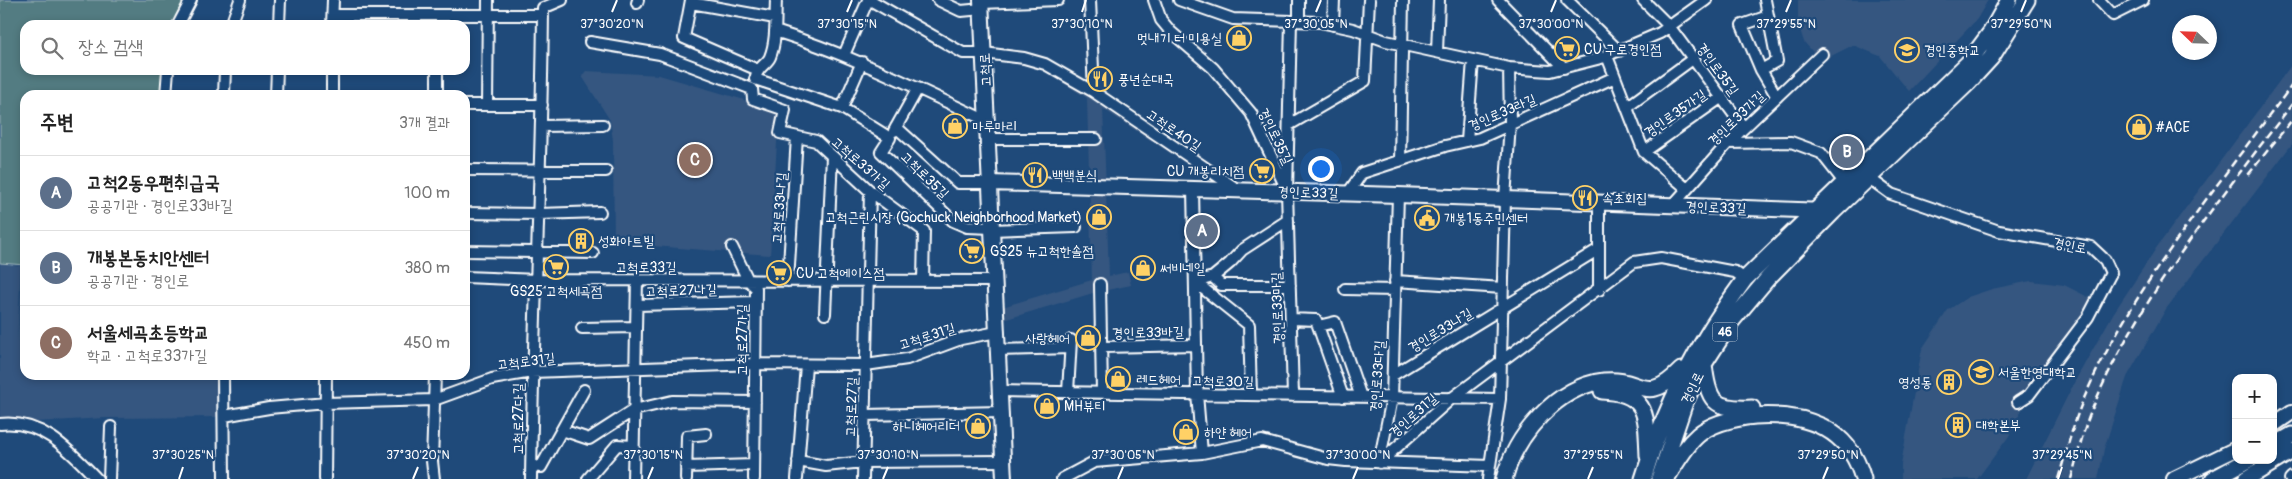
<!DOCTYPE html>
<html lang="ko">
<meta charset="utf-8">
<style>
body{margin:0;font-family:Pangolin,"Poor Story",sans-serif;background:#f6f6f6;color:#222}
.controls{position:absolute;right:15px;bottom:15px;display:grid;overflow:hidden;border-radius:10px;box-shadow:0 2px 8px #0003}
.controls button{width:45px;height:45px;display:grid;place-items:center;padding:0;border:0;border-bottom:1px solid #e0e0e0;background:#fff;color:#222;font:25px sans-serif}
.compass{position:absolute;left:2172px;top:15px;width:45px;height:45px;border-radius:50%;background:#fff;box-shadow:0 2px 8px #0003;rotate:293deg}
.you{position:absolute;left:1320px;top:168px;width:18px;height:18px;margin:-12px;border:4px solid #fff;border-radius:50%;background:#1a73e8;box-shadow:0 0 0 8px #1a73e833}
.badge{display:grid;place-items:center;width:32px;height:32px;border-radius:50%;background:#857141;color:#fff;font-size:16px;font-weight:700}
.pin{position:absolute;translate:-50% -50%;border:2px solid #fff;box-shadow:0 1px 5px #0006}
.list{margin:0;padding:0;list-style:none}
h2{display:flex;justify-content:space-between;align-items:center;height:65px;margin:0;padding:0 20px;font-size:21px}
h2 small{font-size:16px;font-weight:400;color:#767676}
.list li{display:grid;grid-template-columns:32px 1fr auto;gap:15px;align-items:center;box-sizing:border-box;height:75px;padding:0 20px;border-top:1px solid #e0e0e0}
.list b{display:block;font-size:19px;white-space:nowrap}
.list p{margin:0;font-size:16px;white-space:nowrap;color:#767676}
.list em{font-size:16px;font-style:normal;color:#767676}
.icon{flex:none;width:28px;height:28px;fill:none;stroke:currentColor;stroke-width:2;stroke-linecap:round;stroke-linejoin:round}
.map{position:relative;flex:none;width:2292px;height:479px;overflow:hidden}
.search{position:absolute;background:#fff;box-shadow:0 2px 8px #0003;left:20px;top:20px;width:450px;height:55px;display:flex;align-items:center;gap:12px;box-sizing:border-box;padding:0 18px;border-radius:15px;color:#767676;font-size:19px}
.panel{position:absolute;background:#fff;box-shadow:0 2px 8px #0003;left:20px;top:90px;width:450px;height:290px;border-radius:15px}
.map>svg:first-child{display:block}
.built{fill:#365780}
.green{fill:#527b82;stroke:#a8bdc0}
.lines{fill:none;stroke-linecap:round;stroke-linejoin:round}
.street-casing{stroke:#fff;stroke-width:14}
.secondary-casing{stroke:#fff;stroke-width:18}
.primary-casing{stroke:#fff;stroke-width:19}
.street{stroke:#1f4a7a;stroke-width:10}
.secondary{stroke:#1f4a7a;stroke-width:14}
.primary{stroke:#1f4a7a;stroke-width:15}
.rail{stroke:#fff;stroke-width:2.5;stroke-dasharray:8 4;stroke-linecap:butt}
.ticks{fill:none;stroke:#fff;stroke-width:2}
.labels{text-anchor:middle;stroke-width:4.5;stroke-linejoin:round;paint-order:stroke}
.shield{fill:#1f4a7a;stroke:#bcc9d7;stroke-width:1}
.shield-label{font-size:12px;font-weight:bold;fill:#fff}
.poi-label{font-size:14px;fill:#fff;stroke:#1f4a7a;text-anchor:start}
.street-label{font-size:14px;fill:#fff;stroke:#1f4a7a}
.ticks-label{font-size:12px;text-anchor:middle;fill:#fff;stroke:#1f4a7a;stroke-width:4.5;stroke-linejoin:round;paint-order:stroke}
</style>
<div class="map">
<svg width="2292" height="479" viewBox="0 0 2292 479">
<rect width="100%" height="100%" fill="#1f4a7a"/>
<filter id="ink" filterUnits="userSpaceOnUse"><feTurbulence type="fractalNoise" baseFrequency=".02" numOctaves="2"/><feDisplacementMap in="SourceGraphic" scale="10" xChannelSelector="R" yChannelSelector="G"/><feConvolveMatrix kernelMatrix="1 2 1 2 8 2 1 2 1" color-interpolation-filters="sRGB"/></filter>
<g filter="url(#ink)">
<path class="built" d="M1798 0H1988L1977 19 1909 91 1880 56 1853 45 1821 61 1804 42 1798 23Z
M1051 60 1190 151 1184 162 1103 109 1109 276 1128 272 1131 285 1093 293 997 322 996 309 1092 280 1087 98 1046 72Z
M2292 64V144L2166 309 2127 377 2104 449 2098 479H2026L2075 381 2113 314 2157 247Z
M586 71 659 75 779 110 770 255 614 243 613 140 610 120 582 76Z
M0 263 21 266 17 344 23 266 25 267V375H217V417L104 418 0 424Z
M2031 281 2064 285 2096 301 2029 395 2009 436 1977 479H1901V464L1922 349 1948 310 1968 297 1992 289Z"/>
<path class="green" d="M0 0H186L173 25H25V70H164V86L159 95H25V265L0 263Z"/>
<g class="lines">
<defs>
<path id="street" d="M691 0 684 38 758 70
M870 0 963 53H984L1024 58 1045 64 1094 92 1238 190
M938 0 961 11 982 9
M1090 0 1094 92
M1154 0 1161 20 1171 32 1213 68 1251 113 1286 188
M1179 0 1233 19 1320 22 1353 29 1386 41 1509 68 1550 71 1601 58 1660 33 1706 0
M1498 0 1564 68
M1567 0 1619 51
M1643 0 1669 26 1744 128
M2099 0 2113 15 2143 0
M637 3 638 0
M691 3 775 18
M982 3 1058 0
M333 15H543
M1768 16 1742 25 1761 70 1777 97
M1291 21 1287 191 1293 396
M1299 21V0
M178 25 191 0
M231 25 240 0
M279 25 280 0
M332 25 333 0
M1333 25 1334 0
M775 31C849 54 917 88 987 121
M590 42 660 54 752 89 753 99 785 110 780 133 816 141 870 191 924 231 923 281
M1437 52 1439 0
M844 55 868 0
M1607 56 1644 152 1686 188
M1761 70 1777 61 1765 0
M756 76C758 67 767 64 770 57 777 40 775 18 776 0
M755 79 842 108 890 138 881 152 953 221 967 227 992 228
M166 95 168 70
M224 95 225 70
M276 95 277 70
M332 95V70
M437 95V70
M465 105H542
M487 105 488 0
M1627 107 1694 58
M842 108 862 62
M1289 125 1365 81 1369 0
M542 126 603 125
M896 127 958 183H990
M894 131 918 88
M988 139H1096
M1467 141 1473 60
M1728 143 1791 142 1821 153 1843 181
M1644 152 1722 97
M1400 161 1403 0
M465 170 606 171
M1869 178 1891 194 1999 231 2091 247 2105 260 2111 273 2088 317 2029 395 2018 402
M1193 189 1197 394 1202 453
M1348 193 1362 173 1445 146 1480 138 1615 77
M1673 205 1728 143 1822 54
M465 213 539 214 600 212
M992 230 1076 227
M732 247 748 280 756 288 754 479
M465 251 593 253
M465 277 537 280 995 281
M1213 277 1230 263 1242 250 1288 220
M788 281 797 137
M1395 281 1503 288
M1195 282 1249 325 1251 395
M1195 282 1213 277 1221 285H1290
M1100 284 1102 392
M1345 289 1395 290
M1599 290V202
M637 305 756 302
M825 314 832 156
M1291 319 1316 320 1343 397
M1318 326 1335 322 1361 397
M582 328 636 327
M1102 347 1196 345
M998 350 1070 348
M223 375 224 479
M1393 375 1599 249
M1000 391 1500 399
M1068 392 1071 340
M865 415 1001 412
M224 416 269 408 326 403 434 400 492 379 532 372 756 364 866 365 907 359 961 339 997 332
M0 424C42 419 70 451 97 479
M562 430 589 439 634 410 672 401 755 402
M798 461 826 466 863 462 1003 461
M1379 463 1452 398 1634 262 1661 258 1735 272 1745 279
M1379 463 1392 398 1398 195
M532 466 541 467 584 390
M686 467 754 465
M109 479 111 427
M325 479 326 375
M434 479 432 461 435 375
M531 479C533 322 542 165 543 8L562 0
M588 479 617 445 633 446
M633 479 637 280
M686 479 687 436 706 434
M797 479 806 365
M863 479 870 191
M1062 479 1094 462 1202 453 1262 441 1328 459 1346 461 1490 466
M1488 479 1500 399 1505 199 1510 123 1509 68
M2290 479 2292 477"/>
<path id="secondary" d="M981 0 1004 479
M990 183 1398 195 1824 211
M2273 425 2292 412
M2174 479 2236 449"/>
<path id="primary" d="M1704 364C1708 401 1713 410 1752 408
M1602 391C1650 393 1646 417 1648 456
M2273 446 2292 435
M1504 479C1516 435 1556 387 1604 381 1642 377 1645 407 1681 370
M1643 479C1665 404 1699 341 1745 279L1968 63 1991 32 2009 0
M1659 479 1685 402 1704 364 1731 322 1768 278 1833 212 1968 83 1991 58 2027 0
M1666 479C1676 464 1684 447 1698 435 1713 422 1735 418 1755 416 1804 413 1849 426 1863 479
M2213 479 2248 460
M2246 479 2292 451"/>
</defs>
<use href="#street" class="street-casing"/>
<use href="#secondary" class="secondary-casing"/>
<use href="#primary" class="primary-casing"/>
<use href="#street" class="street"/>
<use href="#secondary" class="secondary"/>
<use href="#primary" class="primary"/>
<path class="rail" d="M2248 175 2292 120
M2058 479C2066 454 2072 427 2082 403 2130 289 2219 185 2292 85
M2071 479C2078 455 2083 429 2093 407 2140 295 2220 200 2292 104"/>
</g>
</g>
<path class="ticks" d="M612 12 617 0M847 12 852 0M1082 12 1086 0M1316 12 1321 0M1551 12 1556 0M1786 12 1791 0M2021 12 2026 0M179 479 183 467M413 479 418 467M648 479 653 467M883 479 888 467M1118 479 1123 467M1353 479 1358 467M1588 479 1593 467M1823 479 1828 467M2058 479 2062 467"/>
<defs>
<symbol id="shop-ring" viewBox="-11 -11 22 22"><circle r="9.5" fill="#1f4a7a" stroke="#ffd166" stroke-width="1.5"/><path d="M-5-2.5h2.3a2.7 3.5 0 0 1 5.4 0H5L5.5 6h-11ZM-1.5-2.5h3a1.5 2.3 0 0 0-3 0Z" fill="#ffd166"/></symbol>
<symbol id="supermarket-ring" viewBox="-11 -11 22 22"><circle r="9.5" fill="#1f4a7a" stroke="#ffd166" stroke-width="1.5"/><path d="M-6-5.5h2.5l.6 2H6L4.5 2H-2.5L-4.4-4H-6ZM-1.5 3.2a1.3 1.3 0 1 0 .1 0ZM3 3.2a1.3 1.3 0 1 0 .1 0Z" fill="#ffd166"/></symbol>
<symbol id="school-ring" viewBox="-11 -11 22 22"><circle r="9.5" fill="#1f4a7a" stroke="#ffd166" stroke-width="1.5"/><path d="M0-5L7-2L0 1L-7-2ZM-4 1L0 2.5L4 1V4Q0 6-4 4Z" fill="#ffd166"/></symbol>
<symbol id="restaurant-ring" viewBox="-11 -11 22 22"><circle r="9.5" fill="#1f4a7a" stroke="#ffd166" stroke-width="1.5"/><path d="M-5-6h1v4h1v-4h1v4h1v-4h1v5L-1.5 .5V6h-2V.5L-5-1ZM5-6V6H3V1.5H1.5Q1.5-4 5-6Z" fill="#ffd166"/></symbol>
<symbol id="civic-ring" viewBox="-11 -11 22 22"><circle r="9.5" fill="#1f4a7a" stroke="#ffd166" stroke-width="1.5"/><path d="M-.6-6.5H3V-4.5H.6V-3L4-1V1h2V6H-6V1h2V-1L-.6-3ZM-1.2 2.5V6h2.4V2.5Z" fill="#ffd166"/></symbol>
<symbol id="building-ring" viewBox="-11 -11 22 22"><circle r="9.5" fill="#1f4a7a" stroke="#ffd166" stroke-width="1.5"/><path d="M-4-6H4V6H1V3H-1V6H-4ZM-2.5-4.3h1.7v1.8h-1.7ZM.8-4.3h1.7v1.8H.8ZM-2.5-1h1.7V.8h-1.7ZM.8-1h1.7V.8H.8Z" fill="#ffd166"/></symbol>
<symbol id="university-ring" viewBox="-11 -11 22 22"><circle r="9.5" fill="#1f4a7a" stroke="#ffd166" stroke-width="1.5"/><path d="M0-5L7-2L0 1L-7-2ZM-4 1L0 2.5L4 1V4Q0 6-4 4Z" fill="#ffd166"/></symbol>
</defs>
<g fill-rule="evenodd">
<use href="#shop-ring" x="1225" y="24" width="28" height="28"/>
<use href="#supermarket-ring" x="1553" y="35" width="28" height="28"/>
<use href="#school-ring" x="1893" y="36" width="28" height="28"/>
<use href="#restaurant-ring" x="1086" y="65" width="28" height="28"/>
<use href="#shop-ring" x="941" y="112" width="28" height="28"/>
<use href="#shop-ring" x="2125" y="113" width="28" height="28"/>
<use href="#supermarket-ring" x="1248" y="157" width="28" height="28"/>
<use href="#restaurant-ring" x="1021" y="161" width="28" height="28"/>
<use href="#restaurant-ring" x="1571" y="184" width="28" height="28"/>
<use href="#shop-ring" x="1085" y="203" width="28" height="28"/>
<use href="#civic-ring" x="1413" y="204" width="28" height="28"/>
<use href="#building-ring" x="567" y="227" width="28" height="28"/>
<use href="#supermarket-ring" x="958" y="237" width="28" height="28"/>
<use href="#supermarket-ring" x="542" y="253" width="28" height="28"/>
<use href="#shop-ring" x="1129" y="254" width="28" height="28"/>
<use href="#supermarket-ring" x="765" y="259" width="28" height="28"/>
<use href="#shop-ring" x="1074" y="324" width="28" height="28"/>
<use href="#university-ring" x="1967" y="358" width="28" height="28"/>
<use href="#shop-ring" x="1104" y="365" width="28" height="28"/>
<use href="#building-ring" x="1935" y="368" width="28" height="28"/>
<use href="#shop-ring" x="1033" y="392" width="28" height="28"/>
<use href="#building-ring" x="1944" y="411" width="28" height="28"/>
<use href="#shop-ring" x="964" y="412" width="28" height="28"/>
<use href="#shop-ring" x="1172" y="418" width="28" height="28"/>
</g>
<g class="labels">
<rect class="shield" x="1712.5" y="322.5" width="25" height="19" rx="4"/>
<g class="shield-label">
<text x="1725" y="336">46</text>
</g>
<g class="poi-label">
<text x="1222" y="43" text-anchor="end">멋내기 터 미용실</text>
<text x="1584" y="54">CU 구로경인점</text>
<text x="1924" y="55">경인중학교</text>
<text x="1118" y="84">풍년순대국</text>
<text x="972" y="131">마루마리</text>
<text x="2156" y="132">#ACE</text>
<text x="1244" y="176" text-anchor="end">CU 개봉리치점</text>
<text x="1052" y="180">백백분식</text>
<text x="1602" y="203">속초회집</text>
<text x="1082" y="222" text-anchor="end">고척근린시장 (Gochuck Neighborhood Market)</text>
<text x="1444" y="223">개봉1동주민센터</text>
<text x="598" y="246">성화아트빌</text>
<text x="990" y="256">GS25 뉴고척한솔점</text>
<text x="1160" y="273">써비네일</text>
<text x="796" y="278">CU 고척에이스점</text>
<text x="556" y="296" text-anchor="middle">GS25 고척세곡점</text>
<text x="1070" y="343" text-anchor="end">사랑헤어</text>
<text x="1998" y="377">서울한영대학교</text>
<text x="1136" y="384">레드헤어</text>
<text x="1932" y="387" text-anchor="end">영성동</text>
<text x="1064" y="411">MH뷰티</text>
<text x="1976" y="430">대학본부</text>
<text x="960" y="431" text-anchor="end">하니헤어리더</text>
<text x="1204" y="437">하얀 헤어</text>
</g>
<g class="street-label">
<text transform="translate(1718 69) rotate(54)" y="5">경인로35길</text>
<text transform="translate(985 70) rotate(-93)" y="5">고척로</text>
<text transform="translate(1502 112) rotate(-23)" y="5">경인로33라길</text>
<text transform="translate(1675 113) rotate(-35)" y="5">경인로35가길</text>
<text transform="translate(1736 118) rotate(-44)" y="5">경인로33가길</text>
<text transform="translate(1174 130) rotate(34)" y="5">고척로40길</text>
<text transform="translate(1276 136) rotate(64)" y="5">경인로35길</text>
<text transform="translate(861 163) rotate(41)" y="5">고척로33가길</text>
<text transform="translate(925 175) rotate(44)" y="5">고척로35길</text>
<text transform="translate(1308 192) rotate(2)" y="5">경인로33길</text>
<text transform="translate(1716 207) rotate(2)" y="5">경인로33길</text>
<text transform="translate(779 208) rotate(-86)" y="5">고척로33나길</text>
<text transform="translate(2070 245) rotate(11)" y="5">경인로</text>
<text x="646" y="272">고척로33길</text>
<text transform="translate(681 290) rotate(-2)" y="5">고척로27나길</text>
<text transform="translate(1277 308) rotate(-92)" y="5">경인로33마길</text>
<text transform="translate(1440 330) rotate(-31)" y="5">경인로33나길</text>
<text transform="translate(1148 332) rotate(-1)" y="5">경인로33바길</text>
<text transform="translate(927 336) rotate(-18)" y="5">고척로31길</text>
<text transform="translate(742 340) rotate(-90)" y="5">고척로27가길</text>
<text transform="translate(526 361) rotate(-7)" y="5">고척로31길</text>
<text transform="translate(1377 376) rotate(-86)" y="5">경인로33다길</text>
<text transform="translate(1223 381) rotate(1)" y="5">고척로30길</text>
<text transform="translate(1692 388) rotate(-64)" y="5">경인로</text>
<text transform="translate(851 407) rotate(-88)" y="5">고척로27길</text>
<text transform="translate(1413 415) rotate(-41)" y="5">경인로31길</text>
<text transform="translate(518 419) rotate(-90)" y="5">고척로27다길</text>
</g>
</g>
<g class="ticks-label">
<text x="1551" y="28">37°30'00"N</text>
<text x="1786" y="28">37°29'55"N</text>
<text x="2021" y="28">37°29'50"N</text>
<text x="612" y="28">37°30'20"N</text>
<text x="847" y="28">37°30'15"N</text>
<text x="1082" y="28">37°30'10"N</text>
<text x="1316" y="28">37°30'05"N</text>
<text x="183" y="459">37°30'25"N</text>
<text x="418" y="459">37°30'20"N</text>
<text x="653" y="459">37°30'15"N</text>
<text x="888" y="459">37°30'10"N</text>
<text x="1123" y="459">37°30'05"N</text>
<text x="1358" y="459">37°30'00"N</text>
<text x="1593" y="459">37°29'55"N</text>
<text x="1828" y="459">37°29'50"N</text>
<text x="2062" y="459">37°29'45"N</text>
</g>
</svg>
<div class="controls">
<button>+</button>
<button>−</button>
</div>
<svg class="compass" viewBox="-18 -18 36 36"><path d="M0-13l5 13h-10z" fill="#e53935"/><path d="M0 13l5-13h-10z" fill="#767676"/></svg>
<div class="you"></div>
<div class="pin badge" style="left:1202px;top:231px;background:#5c6f8a">A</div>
<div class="pin badge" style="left:1847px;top:152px;background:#5c6f8a">B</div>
<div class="pin badge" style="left:695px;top:160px;background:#8d6e63">C</div>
<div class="search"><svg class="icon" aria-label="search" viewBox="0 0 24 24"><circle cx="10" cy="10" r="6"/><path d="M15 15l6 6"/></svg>장소 검색</div>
<section class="panel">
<h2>주변<small>3개 결과</small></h2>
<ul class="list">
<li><span class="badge" style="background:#5c6f8a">A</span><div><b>고척2동우편취급국</b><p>공공기관 · 경인로33바길</p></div><em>100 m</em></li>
<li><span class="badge" style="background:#5c6f8a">B</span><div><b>개봉본동치안센터</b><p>공공기관 · 경인로</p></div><em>380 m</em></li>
<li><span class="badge" style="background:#8d6e63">C</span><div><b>서울세곡초등학교</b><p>학교 · 고척로33가길</p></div><em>450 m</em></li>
</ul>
</section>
</div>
